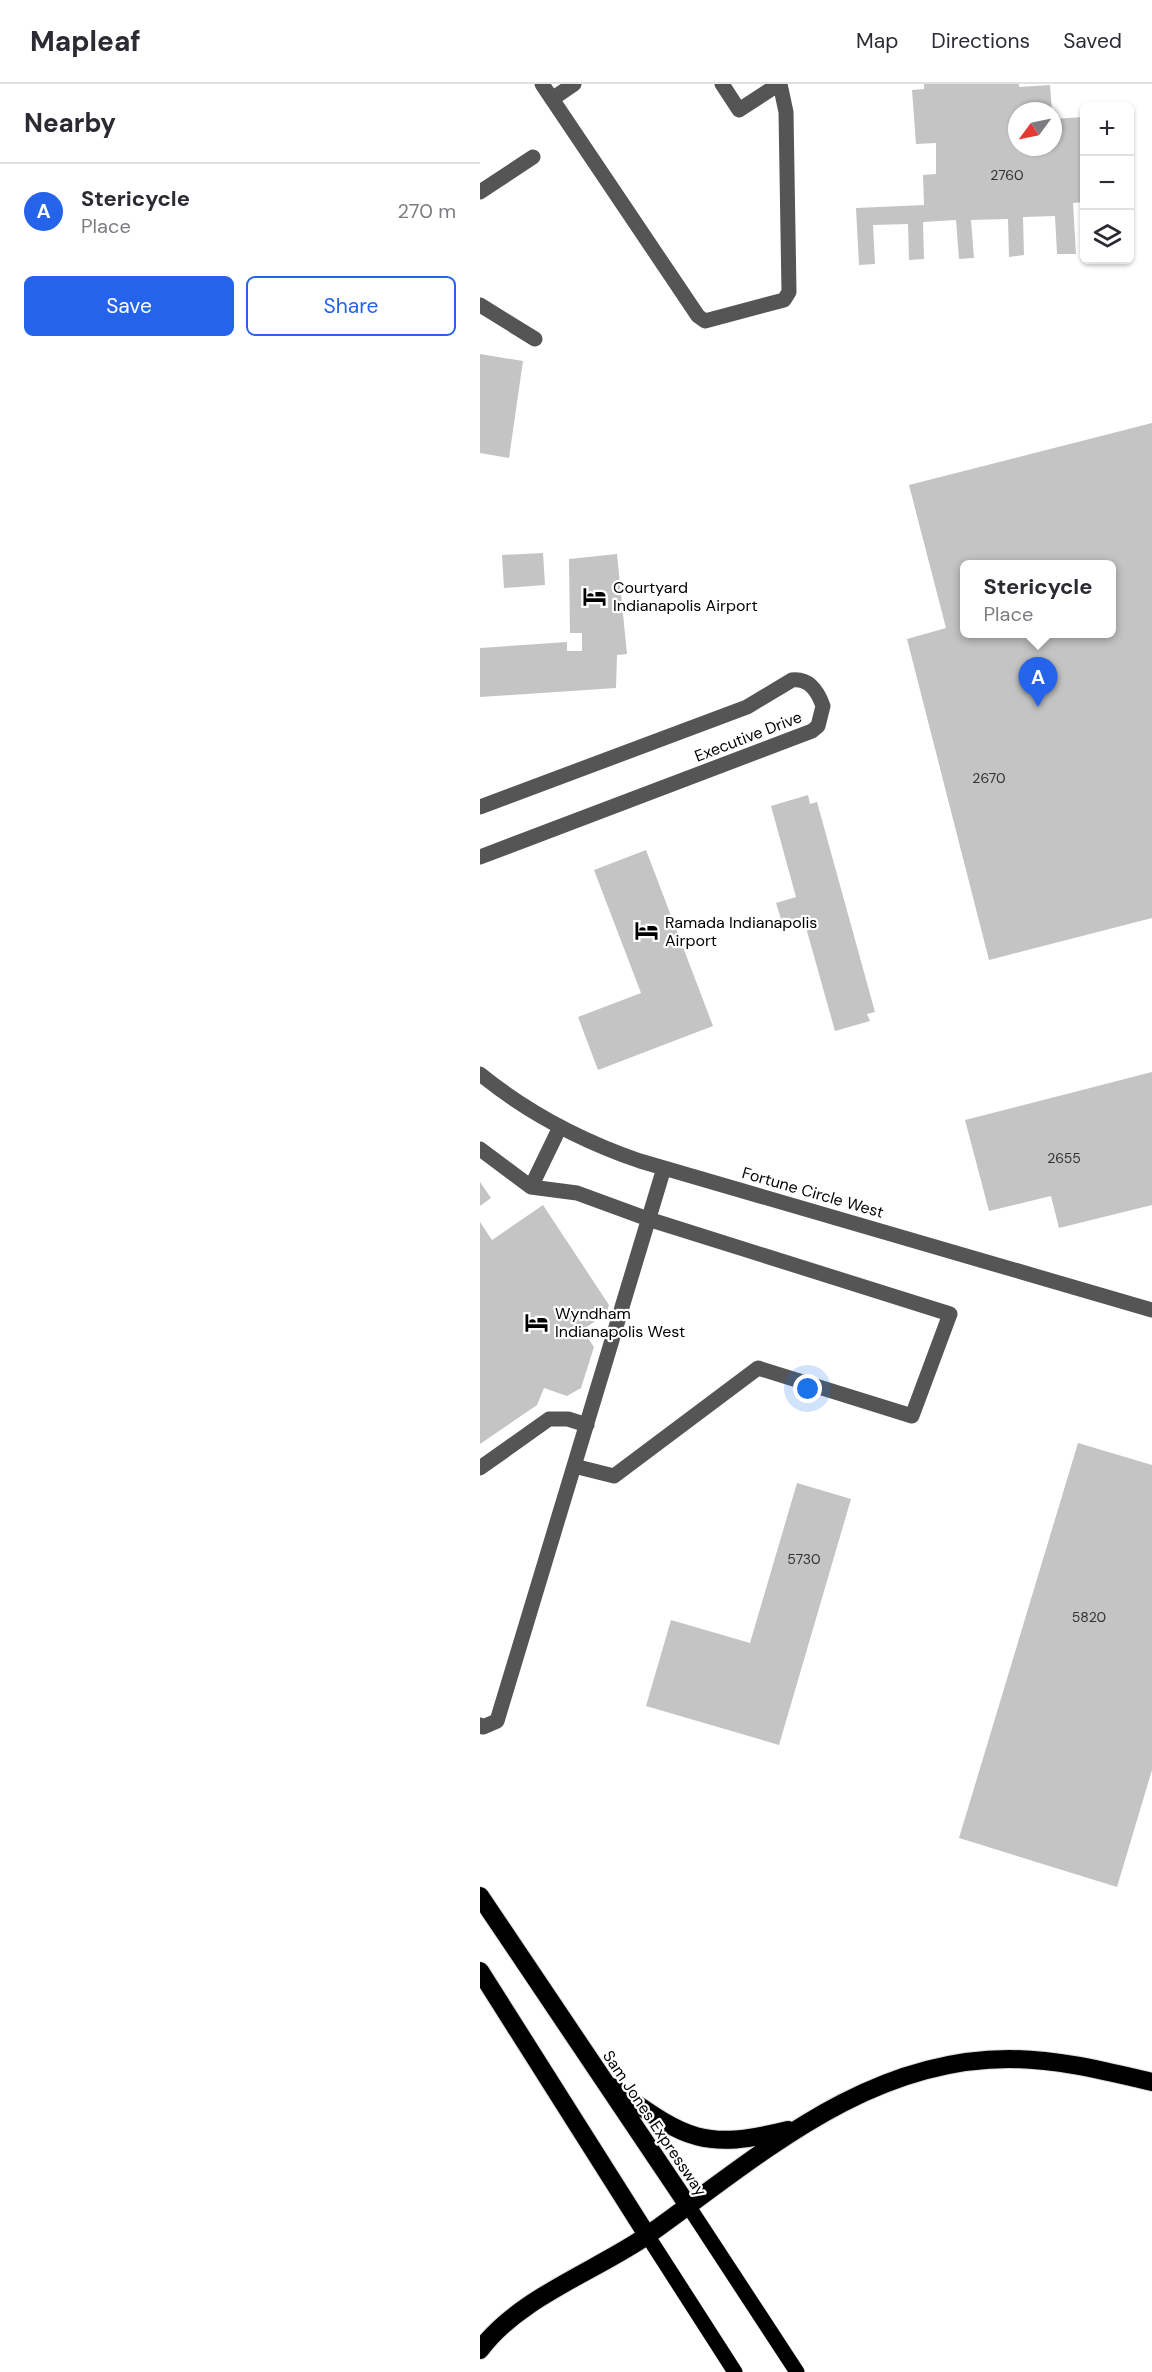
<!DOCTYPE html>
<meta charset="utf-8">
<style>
body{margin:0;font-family:"DM Sans",sans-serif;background:#f2f2f3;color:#2b2b33}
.controls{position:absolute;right:18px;top:18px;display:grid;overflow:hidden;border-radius:9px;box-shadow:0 2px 4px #0004}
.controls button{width:54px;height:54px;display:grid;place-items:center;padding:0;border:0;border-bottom:2px solid #e1e1e2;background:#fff;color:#2b2b33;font:30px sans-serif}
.compass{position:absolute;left:528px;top:18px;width:54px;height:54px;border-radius:50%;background:#fff;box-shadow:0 2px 4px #0004;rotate:237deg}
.you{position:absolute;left:328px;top:1305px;width:21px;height:21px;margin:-15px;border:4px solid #fff;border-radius:50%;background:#1a73e8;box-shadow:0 0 0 9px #1a73e833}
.badge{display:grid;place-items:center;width:39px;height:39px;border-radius:50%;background:#2563eb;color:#fff;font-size:20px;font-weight:700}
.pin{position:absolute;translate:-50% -50px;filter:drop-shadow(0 2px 3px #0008)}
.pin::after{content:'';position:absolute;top:32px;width:21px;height:18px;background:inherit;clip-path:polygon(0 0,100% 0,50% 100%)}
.popup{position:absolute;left:480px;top:476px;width:156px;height:78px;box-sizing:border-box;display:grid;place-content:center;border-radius:9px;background:#fff;filter:drop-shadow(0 2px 4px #0005);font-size:20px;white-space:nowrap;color:#7c7c81}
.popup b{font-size:22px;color:#2b2b33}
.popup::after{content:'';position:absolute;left:50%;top:100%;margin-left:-12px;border:12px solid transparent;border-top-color:#fff}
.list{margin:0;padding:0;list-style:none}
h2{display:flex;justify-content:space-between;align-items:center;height:78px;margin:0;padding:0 24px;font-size:26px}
h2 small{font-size:20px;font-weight:400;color:#7c7c81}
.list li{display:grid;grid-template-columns:39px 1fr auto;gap:18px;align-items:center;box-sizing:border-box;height:96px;padding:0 24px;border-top:2px solid #e1e1e2}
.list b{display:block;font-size:22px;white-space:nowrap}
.list p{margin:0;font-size:20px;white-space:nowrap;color:#7c7c81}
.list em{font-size:20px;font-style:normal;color:#7c7c81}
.actions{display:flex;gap:12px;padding:18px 24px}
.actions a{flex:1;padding:14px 0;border:2px solid #2563eb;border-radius:9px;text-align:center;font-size:21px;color:#2563eb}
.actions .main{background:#2563eb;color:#fff}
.icon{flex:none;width:33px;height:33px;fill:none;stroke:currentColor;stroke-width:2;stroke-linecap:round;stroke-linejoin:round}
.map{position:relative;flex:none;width:672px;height:2288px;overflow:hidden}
header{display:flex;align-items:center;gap:36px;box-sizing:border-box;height:84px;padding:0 30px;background:#fff;border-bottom:2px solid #e1e1e2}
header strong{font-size:28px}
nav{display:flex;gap:33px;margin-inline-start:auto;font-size:21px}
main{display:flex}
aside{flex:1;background:#fff}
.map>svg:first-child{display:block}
.building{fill:#c4c4c4;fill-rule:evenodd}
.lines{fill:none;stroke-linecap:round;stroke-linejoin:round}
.major-casing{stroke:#dbdbdb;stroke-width:16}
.highway-casing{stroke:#dbdbdb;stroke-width:20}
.minor{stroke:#555;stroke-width:15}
.major{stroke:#000;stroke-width:15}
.highway{stroke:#000;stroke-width:18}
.labels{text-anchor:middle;stroke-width:4.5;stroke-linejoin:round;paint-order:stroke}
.number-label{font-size:14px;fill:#313131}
.poi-label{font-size:16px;fill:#000;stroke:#fff;text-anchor:start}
.street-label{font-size:16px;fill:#000;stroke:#fff}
</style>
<header>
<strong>Mapleaf</strong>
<nav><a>Map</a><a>Directions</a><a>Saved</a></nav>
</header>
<main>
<aside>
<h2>Nearby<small></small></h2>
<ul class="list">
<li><span class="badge">A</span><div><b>Stericycle</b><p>Place</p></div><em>270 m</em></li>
</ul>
<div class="actions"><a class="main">Save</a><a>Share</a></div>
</aside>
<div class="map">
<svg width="672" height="2288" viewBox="0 0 672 2288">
<rect width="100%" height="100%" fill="#fff"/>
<path class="building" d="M444 0H539V3L570 1 572 27H537V63H573V35L604 33V118L593 119 596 170H577L575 132 543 133 544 171 529 173 528 135 491 136 494 174 479 175 476 136 443 138 444 175 429 176 428 140 393 141 395 180 379 181 376 124 444 121 443 91 456 90V59L436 60 432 6 444 5Z
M0 270 43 277 29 374 0 369Z
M672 339V834L509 876 427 555 466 544 429 401ZM484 480H632V550H484Z
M63 469 65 501 24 504 22 471Z
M137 470 147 570 137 571 136 604 0 613V564L87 558V567H102V549H90L89 475Z
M328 711 330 720 337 718 395 928 387 930 390 937 355 947 323 833 302 838 296 819 316 813 291 722Z
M166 766 233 942 118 986 98 933 161 909 114 786Z
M672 988V1121L579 1144 571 1112 509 1127 485 1036Z
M0 1098 11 1114 0 1122Z
M63 1121 129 1221 126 1230 102 1246 114 1263 101 1304 87 1312 64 1304 57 1321 0 1360V1138L12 1156Z
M598 1359 672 1381V1686L637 1803 479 1754Z
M317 1399 371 1415 299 1661 166 1622 191 1536 270 1559Z"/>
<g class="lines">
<defs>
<path id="major" d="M207 2120 317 2288
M167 2151 255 2288"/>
<path id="highway" d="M0 1812 207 2120
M0 1887 167 2151
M132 2003C204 2053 220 2068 308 2046
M0 2266C38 2214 116 2187 168 2151 278 2073 385 1975 529 1975 578 1975 625 1987 672 1998"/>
</defs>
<use href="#major" class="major-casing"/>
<use href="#highway" class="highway-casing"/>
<path class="minor" d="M62 0 72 15 94 0
M242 0 259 26 299 0
M72 15 218 232 225 237 304 216 309 208 306 28 300 0
M0 108 53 73
M0 221 55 255
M0 723 267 623 312 596C330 594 338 608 343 622L338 642 332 647 0 773
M0 990C48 1029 102 1057 160 1077L672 1226
M0 1065 51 1103 97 1109 168 1135 470 1230 432 1332 278 1284 134 1392 94 1382
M51 1103 80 1043
M0 1384 69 1335H88L107 1341
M0 1641 3 1643 17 1637 184 1084"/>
<use href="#major" class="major"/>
<use href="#highway" class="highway"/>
</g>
<defs>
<symbol id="hotel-bare" viewBox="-9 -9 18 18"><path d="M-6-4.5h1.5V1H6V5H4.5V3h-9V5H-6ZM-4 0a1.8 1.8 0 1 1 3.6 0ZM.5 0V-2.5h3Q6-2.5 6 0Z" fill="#000" stroke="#fff" stroke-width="2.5" paint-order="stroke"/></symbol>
</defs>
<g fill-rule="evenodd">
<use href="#hotel-bare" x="98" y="496" width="33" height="33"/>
<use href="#hotel-bare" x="150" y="830" width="33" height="33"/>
<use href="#hotel-bare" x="40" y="1222" width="33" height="33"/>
</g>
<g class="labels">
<g class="number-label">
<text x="527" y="96">2760</text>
<text x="509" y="699">2670</text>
<text x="584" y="1079">2655</text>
<text x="324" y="1480">5730</text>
<text x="609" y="1538">5820</text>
</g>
<g class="poi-label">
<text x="133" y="509">Courtyard<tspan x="133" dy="18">Indianapolis Airport</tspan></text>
<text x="185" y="844">Ramada Indianapolis<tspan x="185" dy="18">Airport</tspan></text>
<text x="75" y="1235">Wyndham<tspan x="75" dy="18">Indianapolis West</tspan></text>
</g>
<g class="street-label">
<text transform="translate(268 652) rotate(-21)" y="6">Executive Drive</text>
<text transform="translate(333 1108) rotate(16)" y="6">Fortune Circle West</text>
<text transform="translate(175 2039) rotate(56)" y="6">Sam Jones Expressway</text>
</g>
</g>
</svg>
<div class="controls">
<button>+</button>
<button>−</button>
<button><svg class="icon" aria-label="layers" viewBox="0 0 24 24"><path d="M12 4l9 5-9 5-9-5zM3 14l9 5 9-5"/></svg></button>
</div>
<svg class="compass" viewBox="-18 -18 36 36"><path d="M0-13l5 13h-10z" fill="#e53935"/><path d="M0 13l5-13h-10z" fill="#7c7c81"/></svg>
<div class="you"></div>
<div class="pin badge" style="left:558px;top:623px">A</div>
<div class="popup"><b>Stericycle</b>Place</div>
</div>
</main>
